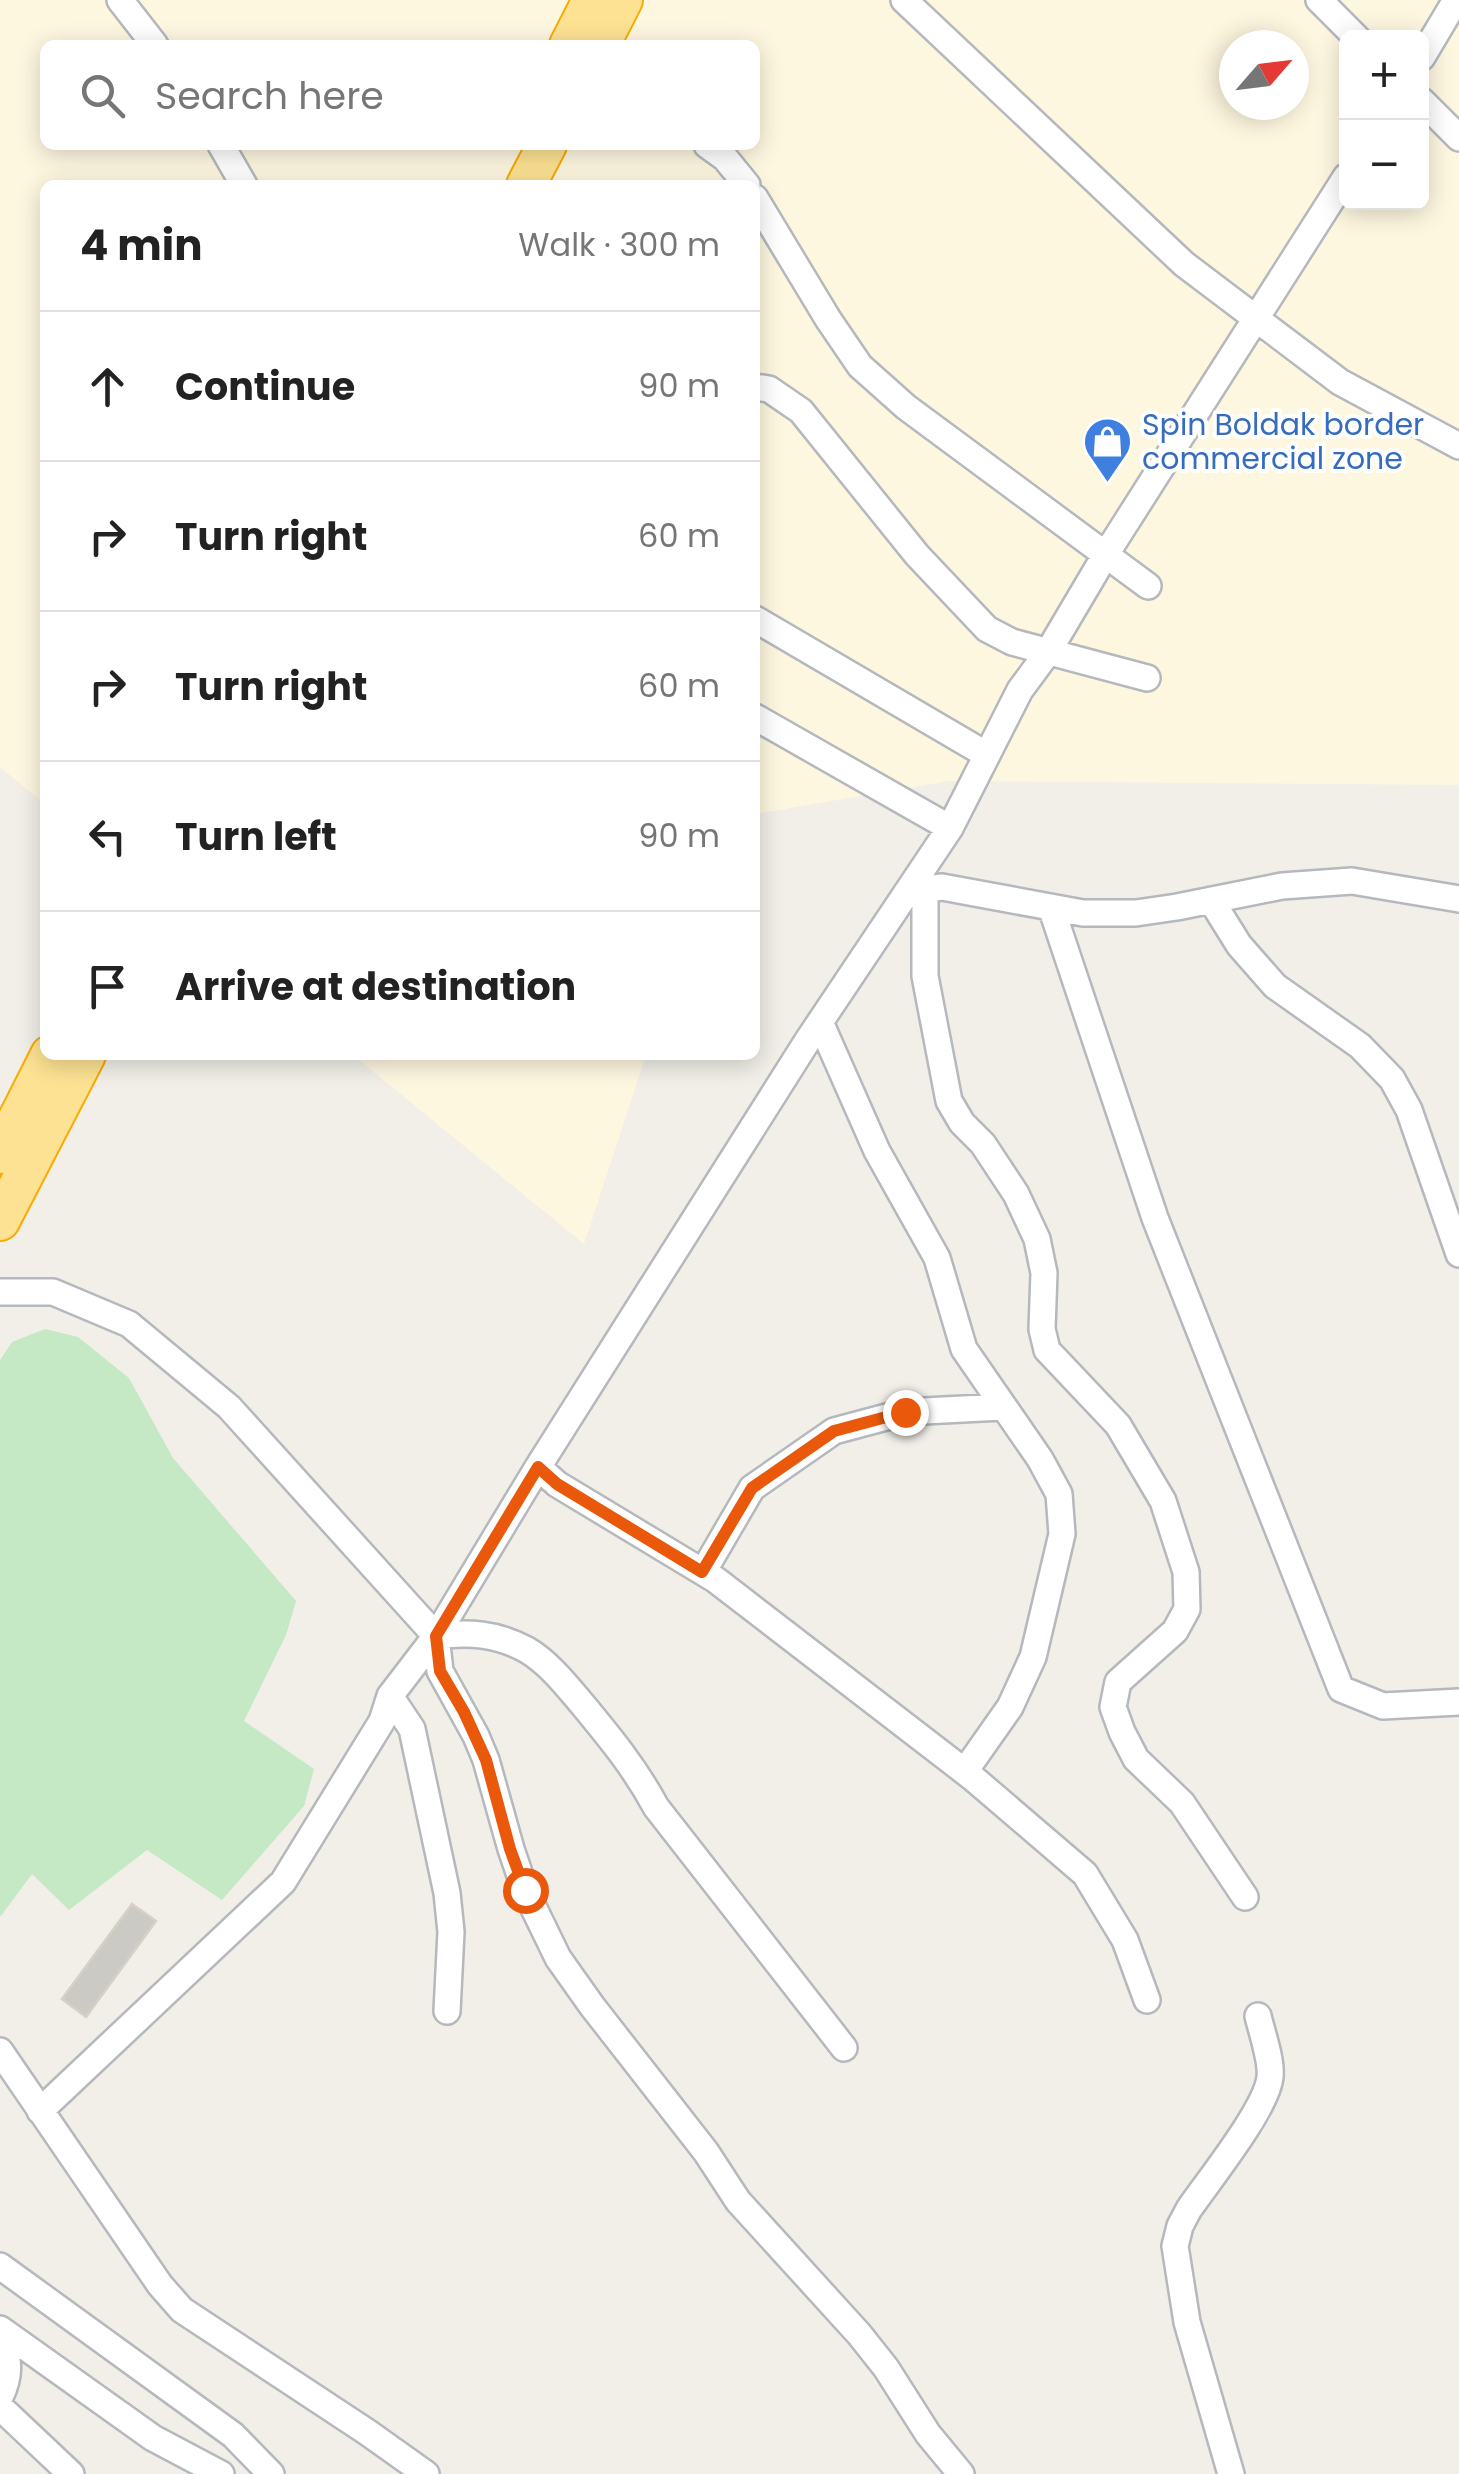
<!DOCTYPE html>
<meta charset="utf-8">
<style>
body{margin:0;font-family:Poppins,sans-serif;background:#f6f6f6;color:#222}
.controls{position:absolute;right:30px;top:30px;display:grid;overflow:hidden;border-radius:15px;box-shadow:0 5px 25px #0003}
.controls button{width:90px;height:90px;display:grid;place-items:center;padding:0;border:0;border-bottom:2px solid #e0e0e0;background:#fff;color:#222;font:50px sans-serif}
.compass{position:absolute;left:1219px;top:30px;width:90px;height:90px;border-radius:50%;background:#fff;box-shadow:0 5px 25px #0003;rotate:62deg}
.stop{position:absolute;width:30px;height:30px;margin:-22px;border:8px solid #ea580c;border-radius:50%;background:#fff}
.stop.end{background:#ea580c;border-color:#fff;box-shadow:0 2px 10px #0008}
.list{margin:0;padding:0;list-style:none}
h2{display:flex;justify-content:space-between;align-items:center;height:130px;margin:0;padding:0 40px;font-size:42px}
h2 small{font-size:32px;font-weight:400;color:#767676}
.list li{display:grid;grid-template-columns:65px 1fr auto;gap:30px;align-items:center;box-sizing:border-box;height:150px;padding:0 40px;border-top:2px solid #e0e0e0}
.list b{display:block;font-size:38px;white-space:nowrap}
.list em{font-size:32px;font-style:normal;color:#767676}
.icon{flex:none;width:55px;height:55px;fill:none;stroke:currentColor;stroke-width:2;stroke-linecap:round;stroke-linejoin:round}
.map{position:relative;flex:none;width:1459px;height:2474px;overflow:hidden}
.search{position:absolute;background:#fff;box-shadow:0 5px 25px #0003;left:40px;top:40px;width:720px;height:110px;display:flex;align-items:center;gap:25px;box-sizing:border-box;padding:0 35px;border-radius:15px;color:#767676;font-size:38px}
.panel{position:absolute;background:#fff;box-shadow:0 5px 25px #0003;left:40px;top:180px;width:720px;height:880px;border-radius:15px}
.map>svg:first-child{display:block}
.commercial{fill:#fef7e0;fill-rule:evenodd}
.green{fill:#c5e8c5}
.building{fill:#cccac5;stroke:#d6d1c6;stroke-width:2.5}
.lines{fill:none;stroke-linecap:round;stroke-linejoin:round}
.minor-casing{stroke:#b5b8bc;stroke-width:30}
.highway-casing{stroke:#f9ab00;stroke-width:42}
.minor{stroke:#fff;stroke-width:25}
.highway{stroke:#fde293;stroke-width:38}
.route{stroke:#ea580c;stroke-width:12}
.labels{text-anchor:middle;stroke-width:8;stroke-linejoin:round;paint-order:stroke}
.shop-label{font-size:30px;fill:#366cbe;stroke:#fff;text-anchor:start}
</style>
<div class="map">
<svg width="1459" height="2474" viewBox="0 0 1459 2474">
<rect width="100%" height="100%" fill="#f1efe8"/>
<path class="commercial" d="M0 0H1459V785L949 781 755 814V185H45V804L0 767ZM1346 38H1422V202H1346ZM45 45H755V145H45ZM1234 45H1294V105H1234Z
M353 1055H646L584 1244Z"/>
<path class="green" d="M45 1329 78 1337 129 1378 173 1458 296 1601 286 1635 244 1721 314 1769 304 1806 222 1900 147 1850 69 1910 32 1874 1 1916 0 1915V1360L12 1342Z"/>
<path class="building" d="M132 1904 156 1921 86 2017 62 1999Z"/>
<g class="lines">
<defs>
<path id="minor" d="M120 0 155 45
M904 0 1184 264 1340 382 1459 446
M1319 0 1357 38
M1422 57 1456 0
M1422 101 1459 138
M221 145 244 185
M707 145 725 158 747 185
M755 198 828 319 860 366 906 407 1148 586
M755 387 769 389 801 411 917 555 987 629 1012 642 1147 678
M755 619 987 755
M755 717 950 828
M912 885 925 889 942 887 1083 913H1136L1177 907 1282 886 1352 881 1459 899
M925 889V976L949 1101 962 1123 983 1144 1016 1194 1037 1239 1044 1273 1042 1329 1047 1350 1118 1425 1163 1501 1186 1572 1187 1609 1175 1631 1118 1682 1113 1707 1122 1732 1136 1759 1182 1803 1245 1897
M1211 900 1239 945 1275 986 1360 1046 1392 1079 1409 1110 1459 1254
M1051 907 1155 1218 1341 1689 1383 1706 1459 1702
M820 1022 877 1151 937 1258 964 1349 1040 1459 1059 1494 1062 1534 1033 1657 1010 1707 965 1771
M0 1292H53L129 1324 229 1407 436 1636 440 1671 476 1736 486 1760 511 1849 525 1890 558 1958 592 2006 706 2152 738 2201 859 2334 886 2368 928 2434 961 2474
M538 1467 557 1484 716 1580 973 1778 1085 1874 1125 1940 1147 2000
M703 1572 752 1488 834 1431 905 1412 1002 1407
M436 1636C469 1632 496 1633 527 1650 549 1663 567 1686 583 1705 611 1739 635 1768 656 1807L844 2048
M390 1696 412 1729 447 1893 451 1932 447 2011
M0 2051 160 2285 182 2310 367 2432 426 2474
M40 2111 283 1882 382 1721 390 1696 436 1636 538 1467 808 1040 950 828 1020 690 1048 652 1106 554 1346 177
M0 2266 233 2435 271 2474
M0 2329 153 2438 221 2474
M0 2397C13 2371 7 2356 0 2329
M0 2407 71 2474
M1231 2474 1187 2322 1175 2246 1180 2226 1189 2209C1209 2180 1267 2108 1270 2077 1272 2061 1262 2033 1258 2016"/>
<path id="highway" d="M569 45 592 0
M600 45 623 0
M526 185 547 145
M0 1154 50 1055
M0 1221 86 1055"/>
</defs>
<use href="#minor" class="minor-casing"/>
<use href="#highway" class="highway-casing"/>
<use href="#minor" class="minor"/>
<use href="#highway" class="highway"/>
</g>
<g class="lines">
<path class="route" d="M525 1890 510 1849 486 1760 464 1712 440 1671 436 1636 538 1467 557 1484 702 1572 752 1488 834 1431 905 1412"/>
</g>
<defs>
<symbol id="shop-pin" viewBox="-11 -11 22 30"><path d="M0 17L-7.5 6A9.5 9.5 0 1 1 7.5 6Z" fill="#3f7fe0" stroke="#fff"/><path d="M-5-2.5h2.3a2.7 3.5 0 0 1 5.4 0H5L5.5 6h-11ZM-1.5-2.5h3a1.5 2.3 0 0 0-3 0Z" fill="#fff"/></symbol>
</defs>
<g fill-rule="evenodd">
<use href="#shop-pin" x="1080" y="414" width="55" height="75"/>
</g>
<g class="labels">
<g class="shop-label">
<text x="1142" y="435">Spin Boldak border<tspan x="1142" dy="34">commercial zone</tspan></text>
</g>
</g>
</svg>
<div class="controls">
<button>+</button>
<button>−</button>
</div>
<svg class="compass" viewBox="-18 -18 36 36"><path d="M0-13l5 13h-10z" fill="#e53935"/><path d="M0 13l5-13h-10z" fill="#767676"/></svg>
<div class="stop" style="left:525px;top:1890px"></div>
<div class="stop end" style="left:905px;top:1412px"></div>
<div class="search"><svg class="icon" aria-label="search" viewBox="0 0 24 24"><circle cx="10" cy="10" r="6"/><path d="M15 15l6 6"/></svg>Search here</div>
<section class="panel">
<h2>4 min<small>Walk · 300 m</small></h2>
<ul class="list">
<li><svg class="icon" aria-label="ahead" viewBox="0 0 24 24"><path d="M12 20V5M6 11l6-6 6 6"/></svg><div><b>Continue</b></div><em>90 m</em></li>
<li><svg class="icon" aria-label="right" viewBox="0 0 24 24"><path d="M7 20v-9h11M14 6l5 5-5 5"/></svg><div><b>Turn right</b></div><em>60 m</em></li>
<li><svg class="icon" aria-label="right" viewBox="0 0 24 24"><path d="M7 20v-9h11M14 6l5 5-5 5"/></svg><div><b>Turn right</b></div><em>60 m</em></li>
<li><svg class="icon" aria-label="left" viewBox="0 0 24 24"><path d="M17 20v-9H6M10 6l-5 5 5 5"/></svg><div><b>Turn left</b></div><em>90 m</em></li>
<li><svg class="icon" aria-label="arrive" viewBox="0 0 24 24"><path d="M6 21V4h12l-3 4 3 4H6"/></svg><div><b>Arrive at destination</b></div></li>
</ul>
</section>
</div>
